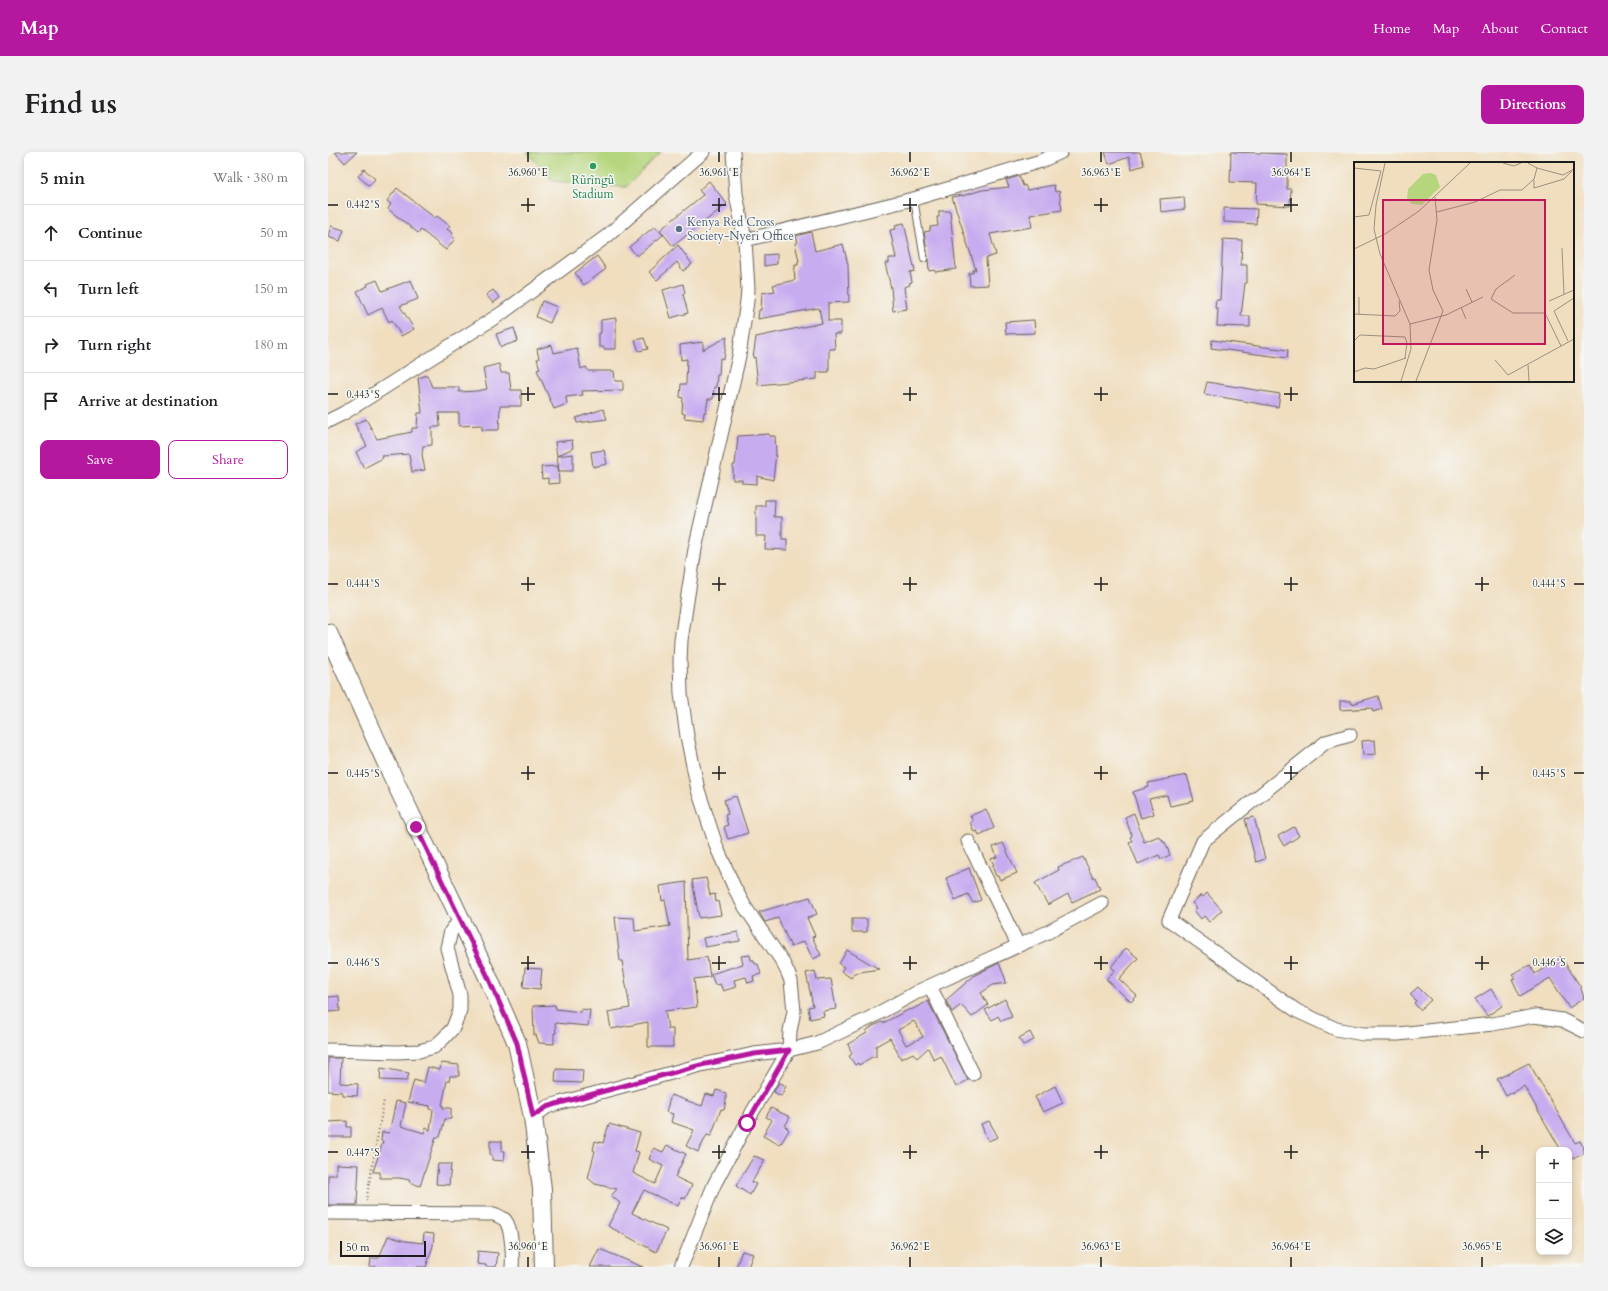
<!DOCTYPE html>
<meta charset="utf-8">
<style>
body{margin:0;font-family:Cardo,serif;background:#f2f2f2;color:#202124}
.controls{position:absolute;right:12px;bottom:12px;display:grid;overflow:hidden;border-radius:8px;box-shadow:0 2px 6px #0003}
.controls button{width:36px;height:36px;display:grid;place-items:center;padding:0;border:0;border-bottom:1px solid #e0e0e0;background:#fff;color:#202124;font:20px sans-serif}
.scale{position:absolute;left:12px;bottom:10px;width:86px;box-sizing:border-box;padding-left:4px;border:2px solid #1c1c1c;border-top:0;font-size:11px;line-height:14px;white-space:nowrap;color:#1c1c1c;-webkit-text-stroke:3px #f6f6f2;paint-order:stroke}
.stop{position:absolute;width:12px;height:12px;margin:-9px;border:3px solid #b5179e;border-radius:50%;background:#fff}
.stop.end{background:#b5179e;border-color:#fff;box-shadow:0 1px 4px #0008}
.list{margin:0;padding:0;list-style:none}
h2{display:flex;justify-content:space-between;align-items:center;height:52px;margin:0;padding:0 16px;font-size:17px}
h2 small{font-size:13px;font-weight:400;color:#757577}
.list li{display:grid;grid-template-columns:26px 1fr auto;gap:12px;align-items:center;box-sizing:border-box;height:56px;padding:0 16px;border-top:1px solid #e0e0e0}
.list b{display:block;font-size:15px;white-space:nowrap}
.list em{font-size:13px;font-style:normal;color:#757577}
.actions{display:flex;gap:8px;padding:12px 16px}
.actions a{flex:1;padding:9px 0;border:1px solid #b5179e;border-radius:8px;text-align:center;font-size:14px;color:#b5179e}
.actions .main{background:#b5179e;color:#fff}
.icon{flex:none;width:22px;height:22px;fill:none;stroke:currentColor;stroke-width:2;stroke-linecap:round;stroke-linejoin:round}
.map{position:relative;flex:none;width:1256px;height:1115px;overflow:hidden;border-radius:8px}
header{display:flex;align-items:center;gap:24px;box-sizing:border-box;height:56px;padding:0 20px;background:#b5179e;color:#fff}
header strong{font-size:19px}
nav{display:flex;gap:22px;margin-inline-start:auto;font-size:14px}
.intro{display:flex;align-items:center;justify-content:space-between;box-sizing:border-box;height:96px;padding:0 24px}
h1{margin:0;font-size:28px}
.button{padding:10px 18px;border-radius:8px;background:#b5179e;color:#fff;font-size:14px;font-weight:700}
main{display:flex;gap:24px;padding:0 24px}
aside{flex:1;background:#fff;border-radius:8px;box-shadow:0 2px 6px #0003}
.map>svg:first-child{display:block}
.green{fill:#b6d67d;stroke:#69794c}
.building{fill:#c8acf0;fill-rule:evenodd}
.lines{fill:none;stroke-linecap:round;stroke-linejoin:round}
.lane-casing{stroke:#666055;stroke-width:8}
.street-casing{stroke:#666055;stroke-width:15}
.secondary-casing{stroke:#666055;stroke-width:20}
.path{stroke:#666055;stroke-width:2;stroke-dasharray:1 3;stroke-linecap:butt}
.lane{stroke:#fff;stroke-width:6}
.street{stroke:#fff;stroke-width:13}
.secondary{stroke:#fff;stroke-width:18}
.route{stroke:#b5179e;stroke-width:5}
.ticks{fill:none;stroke:#1c1c1c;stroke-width:1.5}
.leisure-dot{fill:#2e9e5b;stroke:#f6f6f2;stroke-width:1.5}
.service-dot{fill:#5c6f8a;stroke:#f6f6f2;stroke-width:1.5}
.labels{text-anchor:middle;stroke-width:3;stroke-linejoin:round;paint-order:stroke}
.leisure-label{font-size:12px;fill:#27864d;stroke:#f6f6f2}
.service-label{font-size:12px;fill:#4e5e75;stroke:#f6f6f2;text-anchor:start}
.inset-road{fill:none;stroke:#9b907e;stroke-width:1}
.view{fill:#c2185b;fill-opacity:0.15;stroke:#c2185b;stroke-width:2}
.inset-edge{fill:none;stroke:#1c1c1c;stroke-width:2}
.ticks-label{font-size:10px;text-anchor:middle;fill:#1c1c1c;stroke:#f6f6f2;stroke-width:3;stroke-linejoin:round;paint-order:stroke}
</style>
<header>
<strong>Map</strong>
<nav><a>Home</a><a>Map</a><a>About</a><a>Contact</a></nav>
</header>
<div class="intro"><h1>Find us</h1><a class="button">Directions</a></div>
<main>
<aside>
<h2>5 min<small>Walk · 380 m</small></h2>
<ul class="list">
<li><svg class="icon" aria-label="ahead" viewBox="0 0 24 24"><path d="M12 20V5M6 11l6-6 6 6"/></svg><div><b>Continue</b></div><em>50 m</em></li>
<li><svg class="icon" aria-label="left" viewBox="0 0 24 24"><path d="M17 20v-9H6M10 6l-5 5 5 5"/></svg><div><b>Turn left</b></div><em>150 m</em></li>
<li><svg class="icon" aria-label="right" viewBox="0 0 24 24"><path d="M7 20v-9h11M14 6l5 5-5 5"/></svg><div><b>Turn right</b></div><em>180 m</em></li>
<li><svg class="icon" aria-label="arrive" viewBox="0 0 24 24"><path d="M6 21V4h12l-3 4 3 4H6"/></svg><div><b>Arrive at destination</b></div></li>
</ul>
<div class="actions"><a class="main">Save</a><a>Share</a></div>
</aside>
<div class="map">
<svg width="1256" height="1115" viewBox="0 0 1256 1115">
<rect width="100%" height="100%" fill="#f6f6f2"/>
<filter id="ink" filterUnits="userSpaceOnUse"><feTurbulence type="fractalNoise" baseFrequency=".025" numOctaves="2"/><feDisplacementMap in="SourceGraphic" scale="8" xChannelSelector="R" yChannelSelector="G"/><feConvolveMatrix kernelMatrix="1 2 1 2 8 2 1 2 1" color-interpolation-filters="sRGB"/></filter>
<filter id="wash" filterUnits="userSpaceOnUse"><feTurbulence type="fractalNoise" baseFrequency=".012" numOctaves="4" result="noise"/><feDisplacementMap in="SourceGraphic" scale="16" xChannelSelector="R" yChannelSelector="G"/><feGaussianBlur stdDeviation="0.9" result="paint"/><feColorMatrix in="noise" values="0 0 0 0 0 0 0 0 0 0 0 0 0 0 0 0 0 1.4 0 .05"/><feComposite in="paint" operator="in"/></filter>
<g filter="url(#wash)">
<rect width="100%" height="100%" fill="#f0debf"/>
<path class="green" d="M199 0H333L298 35 225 29Z"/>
<g id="blocks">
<path class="building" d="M7 0H29L17 11Z
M777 0H812L816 13 804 17 801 5 781 12Z
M903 0 959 2V37H963L962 54 928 52 929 31 902 30Z
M36 17 47 27 41 34 30 24Z
M691 24 695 34 697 33 699 38 726 33 727 40 731 39 734 58 702 63 704 75 662 82 668 103 658 106 660 133 642 134 641 121H645V118H648L624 45 634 43V44L654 38 681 35 678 28Z
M381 29 399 52 345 94 332 78 375 43 371 38Z
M69 36 107 66 109 64 122 74 119 77 125 81 123 84 127 87 118 98 93 78 90 81 60 57 63 52 59 49Z
M856 45 857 57 833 60 832 47Z
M896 56 929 57 928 72 896 70Z
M611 59H622L628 117 607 120V118L601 119 600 106 596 80 602 79V75L610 74 609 65H611Z
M576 71 587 119 582 120 584 130 581 131 582 133 576 135 579 157 565 159 563 136 557 111H561V106H568L562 78 568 77 567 73Z
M3 74 16 78 12 89 0 85Z
M327 74 335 83 309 104 301 95Z
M483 80 487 99 515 92 520 113 521 150 500 151V169H513V182H506L507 197H501V220H489V227L430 233 427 205 425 206 428 185 494 171 491 156 430 167 431 158H433L434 141 447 139 445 133 467 128 466 117H467V113H470V109H471L467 91 470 90 468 84Z
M895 87 914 88 913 113H919V131H917L913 164H922V175L889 174 890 157 887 156 888 148H892Z
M350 93 364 112 355 119 349 110 329 128 321 120Z
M449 102V112L436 114V103Z
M269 104 278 117 256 133 247 121Z
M49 128 54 139 83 128 90 147 72 154 86 177 73 184 64 168 61 170 54 156 40 163 29 139 40 134 39 132Z
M355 132 357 141 355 142 360 161 343 166 335 138Z
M165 138 172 146 165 151 158 143Z
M214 149 229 155 222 171 208 165Z
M288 166V197H276V195H271V181H273V168Z
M706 168 707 181 678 182 677 170Z
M186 176 190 189 173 195 168 182Z
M399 185 396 207 392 206 391 223H389L388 235H386L385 247H380L378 260H376L375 268 356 266 357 262 354 261 355 246 352 245 353 232H358L359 207 353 208 352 193 375 190V198Z
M316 186 320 197 311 199 307 188Z
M884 188 960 198 959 206 883 196Z
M224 193 226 201 249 196 253 217 258 215 260 219H286L287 229H295V238L254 239 255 243 238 245 239 252 226 257 209 218 212 217 209 207H211L209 197Z
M171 212 173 221H181L183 238H193V254H172L171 278H154V273L131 274V261H111L112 275H104V293L95 294 94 303 97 318 84 320 81 302 54 304 55 306 36 316 28 300 39 294 27 272 38 267 49 287 84 280V276H89L90 261H94L90 226 99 223 104 235H131V240L149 239 159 237 155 216Z
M879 230 952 242 950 255 876 242Z
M275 257 279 267 249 271 248 266Z
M441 282V284H447L448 301 445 328 429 324V332L414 331V328H405V313H407L410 284Z
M244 288 245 296 229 304 227 290Z
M276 298 279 312 265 315 263 300Z
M245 302V319H231L229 304Z
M230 314 231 331 220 332V326L214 327 213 315Z
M437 348H447L446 365H454V387H459V398L437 397 438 384H428V354H437Z
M1050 544 1054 557 1045 560 1044 556 1012 558V549H1023L1024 552Z
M1047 588 1048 602 1035 603 1034 589Z
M859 623 866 649 842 654 839 643 821 647 826 662 813 666 805 640 821 635 820 631Z
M408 644 420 681 400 687 396 675 400 673 397 663 400 662 396 648Z
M658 657 666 676 651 683 649 679 646 680 642 670 645 669 642 664Z
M806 661 816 690 831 684 833 687H834L836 691 837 690 842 703 833 707 831 703 810 712 801 690 804 689 802 685 804 684 797 665Z
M926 665 937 707 928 710 917 667Z
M966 675 971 684 956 694 950 684Z
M675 691 689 721 672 728 670 724H668L664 714 666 713 663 707 669 705 665 695Z
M755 705 765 726 767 725 772 737 744 750 740 742 720 753 707 731 731 718 730 715Z
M641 716 653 748 645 751 640 742 627 748 618 726Z
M378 726 382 743 387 742 388 750 390 749 393 763 371 766 364 728Z
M358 730 360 808 379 805 382 825 366 827 369 855 337 859 340 877H345V895H320V870L283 877 280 860 302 856 294 809H292L287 765 306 766 307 779 342 774 337 748 334 749 332 734Z
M879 741 894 758 881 770 876 764 873 767 866 758 869 756 864 751 873 743 875 745Z
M482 745 489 762 479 766 487 784 484 785 493 803 485 807 476 789 463 795 450 766 437 770 431 760Z
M524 767H539V780H524Z
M410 780 412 789 377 795 375 786Z
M798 796 810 806 791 827 809 844 803 850 778 827 787 818 783 815Z
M519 798 551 817 526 821 523 826 513 819 516 815 511 812Z
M422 803 423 808H426L427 812H430L433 822 425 824 426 829 420 831 418 825 406 828 408 835 395 839 392 832 387 833 383 822 415 812 413 804Z
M1233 805 1252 834 1256 846 1241 856 1222 826 1192 844 1184 827 1187 826 1184 822 1202 813 1207 822Z
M671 811 677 826 678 831 665 833 653 841 660 853 644 865 633 853 624 860 618 848 647 823Z
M197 816 214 817 212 837 195 835Z
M487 819 489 828 503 827 508 857 495 859 496 864 482 867 480 855 485 854 478 821Z
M1090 835 1103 848 1092 858 1086 851 1088 849 1082 842Z
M1163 837 1174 854 1159 864 1147 847Z
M11 844 12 859 0 860V845Z
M677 847 684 865 673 869 670 864 664 868 657 858Z
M600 849 640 928 628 935 613 904 606 908 600 896 589 906 585 901 573 907 562 886 548 894V905H544L531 913 530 911 527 913 521 904 524 902 520 892 539 881 538 879 545 874 554 870 555 871 582 857 583 858ZM586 869 595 885 578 893 570 878Z
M227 853 228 857 253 860V857L262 858 260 874 227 871 228 881H226V892L211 891 208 883H206L205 854Z
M702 880 706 888 695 893 691 886Z
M0 906H13L12 931 30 932 29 944 14 943V940L0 939Z
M113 911 131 913V924H122L121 929H119L114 953H115V956H123V967H117L112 985H108L92 1034 81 1030 82 1028 71 1026H52V1020H45L55 989H53L54 980 61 981 68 949 78 951 73 974 96 981 98 976 102 978 105 958 102 957V954L80 950 86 928 96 931 100 915 112 918Z
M1201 911 1247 991 1252 989 1256 997V1002L1241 1008V998H1233L1196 934 1178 944 1169 927Z
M53 916 81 921 79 929 52 928Z
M228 917 255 918 254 931 227 930Z
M451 930 458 934 453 944 446 940Z
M727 934 735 951 715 960 707 945Z
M388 938 398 941V949L396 958 393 957 383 984 379 983 370 1000 358 994 366 978 343 970 345 962 338 960 343 943 374 954 378 942 386 944Z
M443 956 462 965 457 974 461 978 452 993 435 984 444 968 438 965Z
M19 969V975H23V985H0V970Z
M661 969 670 985 660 989 653 972Z
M281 972 312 981 307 999 311 1000 305 1021 327 1032 335 1014 321 1007 326 996 335 1000 339 993 358 1002 347 1025 364 1033 357 1047 354 1045 350 1054 316 1038 304 1061 339 1078 328 1100 280 1074 292 1051 283 1044 289 1037 267 1032 260 1026 267 999 265 998 267 989 275 991Z
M162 989H174V999H177L176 1009 164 1008V1003H162Z
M426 1004 437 1008 424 1030 428 1032 422 1043 408 1034Z
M8 1012 31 1013 29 1053H0V1023H8Z
M110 1012H123L121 1033 108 1032Z
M96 1081 106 1082 105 1094 98 1115H42L43 1106H51L60 1084 77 1089 95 1091Z
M271 1097 279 1100 315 1115H262Z
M150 1099 170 1101 168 1115H158V1113L149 1112Z
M414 1099 425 1102 420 1115H408Z"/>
</g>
</g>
<g filter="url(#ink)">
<use href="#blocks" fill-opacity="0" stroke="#666055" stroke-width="1"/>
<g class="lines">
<defs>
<path id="lane" d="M586 47 596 107"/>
<path id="street" d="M417 88 589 46 713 9 733 0
M0 269 16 261 174 161 279 84 375 0
M1022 583 998 590 875 689 841 768 969 859 1008 877 1035 882H1070L1165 872 1206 864 1234 868 1256 879
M640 689 690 793
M602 834 645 922
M0 898 69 900 91 899 106 895 116 886 125 876 132 858V843L119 796 123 779 132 768
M205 965 219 955 228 952 373 913 426 902 461 898 489 891 542 866 591 839 720 780 774 751
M0 1061 166 1062C170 1064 174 1065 177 1068 184 1076 185 1104 184 1115
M353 1115 386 1033 425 959 461 898 462 879 466 859 463 829 460 821 454 809 417 755 407 737 389 696 370 638 359 584 353 542 352 509 353 488 367 397 411 204 419 149 420 137 417 88 408 42 405 0"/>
<path id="secondary" d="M0 481 63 621 160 825 189 891 205 965 214 1037 216 1115"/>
</defs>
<use href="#lane" class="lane-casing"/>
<use href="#street" class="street-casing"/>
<use href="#secondary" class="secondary-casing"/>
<path class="path" d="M38 1049 56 948"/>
<use href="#lane" class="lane"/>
<use href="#street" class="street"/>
<use href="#secondary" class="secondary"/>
</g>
</g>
<g class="lines" filter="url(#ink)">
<path class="route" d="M88 675 160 825 189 891 205 964 219 955 228 952 373 913 426 902 461 898 419 971"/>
</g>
<path class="ticks" d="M200 0V10M391 0V10M582 0V10M773 0V10M963 0V10M200 46V60M391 46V60M582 46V60M773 46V60M963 46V60M0 53H10M193 53H207M384 53H398M575 53H589M766 53H780M956 53H970M200 235V249M391 235V249M582 235V249M773 235V249M963 235V249M0 242H10M193 242H207M384 242H398M575 242H589M766 242H780M956 242H970M200 425V439M391 425V439M582 425V439M773 425V439M963 425V439M1154 425V439M0 432H10M193 432H207M384 432H398M575 432H589M766 432H780M956 432H970M1147 432H1161M1246 432H1256M200 614V628M391 614V628M582 614V628M773 614V628M963 614V628M1154 614V628M0 621H10M193 621H207M384 621H398M575 621H589M766 621H780M956 621H970M1147 621H1161M1246 621H1256M200 804V818M391 804V818M582 804V818M773 804V818M963 804V818M1154 804V818M0 811H10M193 811H207M384 811H398M575 811H589M766 811H780M956 811H970M1147 811H1161M1246 811H1256M200 993V1007M391 993V1007M582 993V1007M773 993V1007M963 993V1007M1154 993V1007M0 1000H10M193 1000H207M384 1000H398M575 1000H589M766 1000H780M956 1000H970M1147 1000H1161M200 1105V1115M391 1105V1115M582 1105V1115M773 1105V1115M963 1105V1115M1154 1105V1115"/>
<circle class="leisure-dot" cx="265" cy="14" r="4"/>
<circle class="service-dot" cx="351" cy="77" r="4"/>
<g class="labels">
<g class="leisure-label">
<text x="265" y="32">Rũrĩngũ<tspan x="265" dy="14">Stadium</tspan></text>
</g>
<g class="service-label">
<text x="359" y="74">Kenya Red Cross<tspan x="359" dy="14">Society-Nyeri Office</tspan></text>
</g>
</g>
<g transform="translate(1026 10)">
<rect width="220" height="220" fill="#f0debf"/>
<path d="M76 11 82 13 86 25 68 43 58 42 53 37 54 27 69 12Z" fill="#b6d67d"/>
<path class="inset-road" d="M31 1 22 43 20 67 26 92 56 162 57 187 47 219M149 1 160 4 167 1M174 1 183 6 209 13 220 7M0 6 27 9M180 18V26L210 17 218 9M83 50 121 40 146 28H168L180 17 183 6M0 55 15 53 27 9M208 86 210 132M0 87 31 72 65 49 116 1M161 113 142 127 137 137 159 151H191L207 184M112 127 118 140M195 139 220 128M107 145 112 157M0 152 41 154 46 149 45 139M5 152V135M56 162 92 153 129 135M0 179 6 173 51 175 53 181 51 196M214 179 200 149 220 136M141 198 154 213 220 177M174 203 175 219M0 210 11 206 20 207 52 196M62 219 89 149 79 128 75 108 83 58 81 35"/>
<path class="view" d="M29 38H191V182H29Z"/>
<rect width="220" height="220" class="inset-edge"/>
</g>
<g class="ticks-label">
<text x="200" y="24">36.960°E</text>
<text x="391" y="24">36.961°E</text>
<text x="582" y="24">36.962°E</text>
<text x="773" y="24">36.963°E</text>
<text x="963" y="24">36.964°E</text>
<text x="35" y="56">0.442°S</text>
<text x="35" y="246">0.443°S</text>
<text x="35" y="435">0.444°S</text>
<text x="1221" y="435">0.444°S</text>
<text x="35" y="625">0.445°S</text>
<text x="1221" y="625">0.445°S</text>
<text x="35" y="814">0.446°S</text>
<text x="1221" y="814">0.446°S</text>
<text x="35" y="1004">0.447°S</text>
<text x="200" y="1098">36.960°E</text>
<text x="391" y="1098">36.961°E</text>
<text x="582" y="1098">36.962°E</text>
<text x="773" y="1098">36.963°E</text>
<text x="963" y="1098">36.964°E</text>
<text x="1154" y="1098">36.965°E</text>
</g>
</svg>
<div class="controls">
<button>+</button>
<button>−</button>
<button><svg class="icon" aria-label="layers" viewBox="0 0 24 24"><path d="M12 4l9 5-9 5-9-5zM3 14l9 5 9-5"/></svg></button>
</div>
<div class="scale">50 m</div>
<div class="stop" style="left:419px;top:971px"></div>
<div class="stop end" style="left:88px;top:675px"></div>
</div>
</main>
